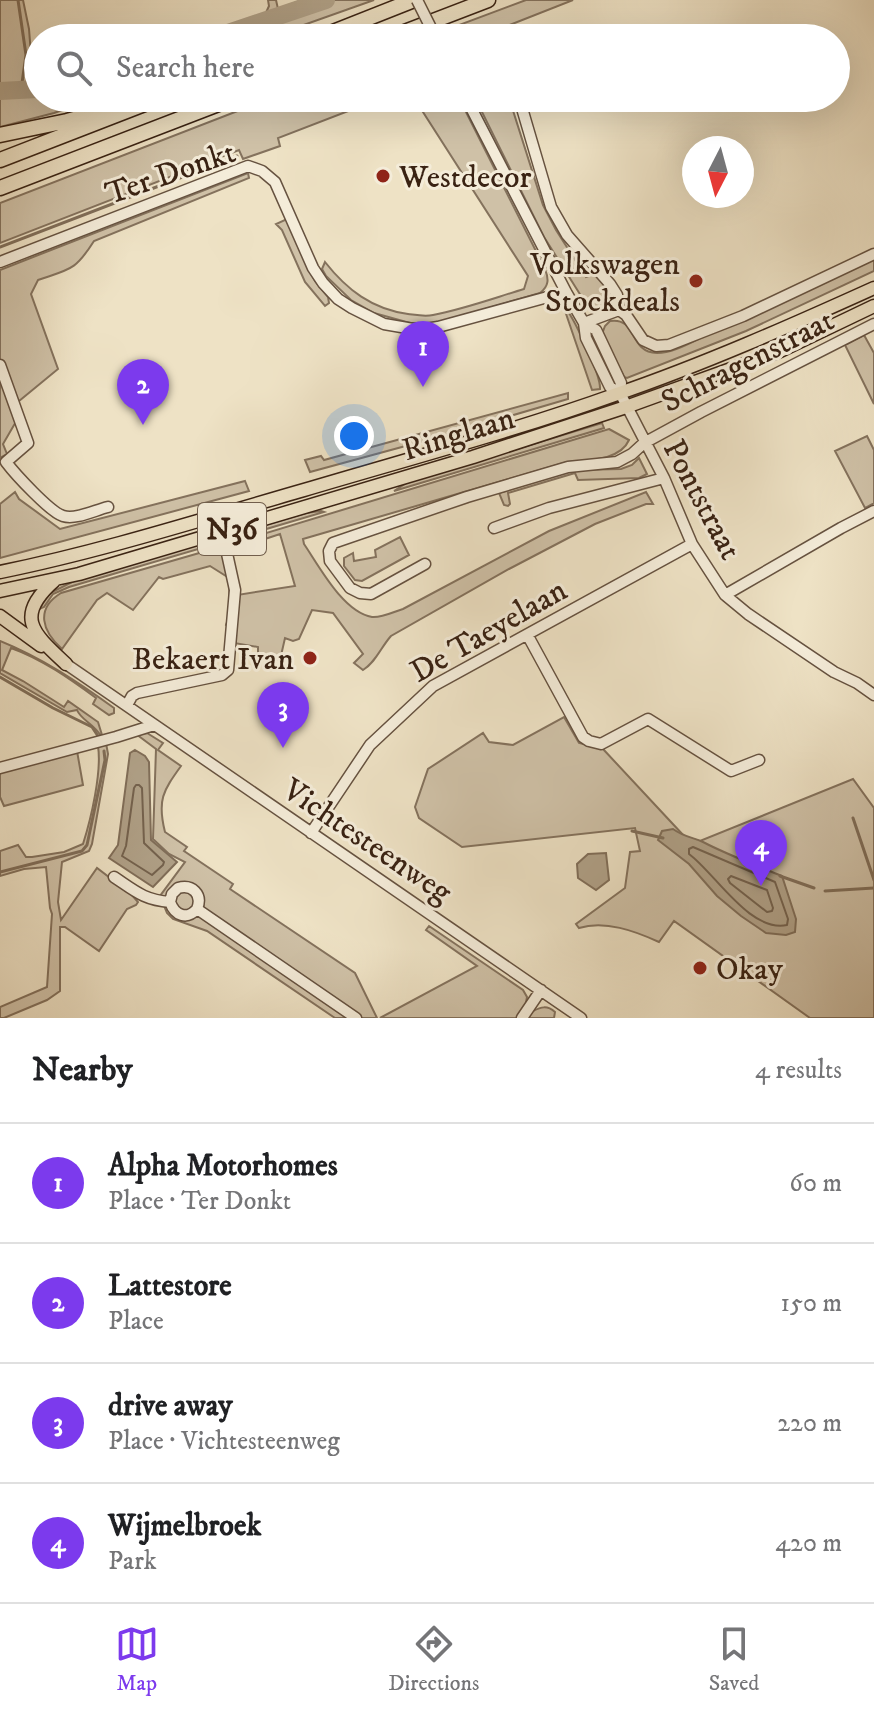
<!DOCTYPE html>
<meta charset="utf-8">
<style>
body{margin:0;font-family:"IM FELL DW Pica",serif;background:#f2f2f2;color:#202124}
.compass{position:absolute;left:682px;top:136px;width:72px;height:72px;border-radius:50%;background:#fff;box-shadow:0 8px 32px #0002;rotate:186deg}
.you{position:absolute;left:354px;top:436px;width:28px;height:28px;margin:-20px;border:6px solid #fff;border-radius:50%;background:#1a73e8;box-shadow:0 0 0 12px #1a73e833}
.badge{display:grid;place-items:center;width:52px;height:52px;border-radius:50%;background:#7c3aed;color:#fff;font-size:26px;font-weight:700}
.pin{position:absolute;translate:-50% -66px;filter:drop-shadow(0 2px 4px #0008)}
.pin::after{content:'';position:absolute;top:42px;width:28px;height:24px;background:inherit;clip-path:polygon(0 0,100% 0,50% 100%)}
.list{margin:0;padding:0;list-style:none}
h2{display:flex;justify-content:space-between;align-items:center;height:104px;margin:0;padding:0 32px;font-size:34px}
h2 small{font-size:26px;font-weight:400;color:#757577}
.list li{display:grid;grid-template-columns:52px 1fr auto;gap:24px;align-items:center;box-sizing:border-box;height:120px;padding:0 32px;border-top:2px solid #e0e0e0}
.list b{display:block;font-size:30px;white-space:nowrap}
.list p{margin:0;font-size:26px;white-space:nowrap;color:#757577}
.list em{font-size:26px;font-style:normal;color:#757577}
.icon{flex:none;width:44px;height:44px;fill:none;stroke:currentColor;stroke-width:2;stroke-linecap:round;stroke-linejoin:round}
.map{position:relative;flex:none;width:874px;height:1018px;overflow:hidden}
.search{position:absolute;background:#fff;box-shadow:0 8px 32px #0002;left:24px;right:24px;top:24px;height:88px;display:flex;align-items:center;gap:20px;box-sizing:border-box;padding:0 28px;border-radius:44px;color:#757577;font-size:30px}
.sheet{height:584px;background:#fff}
nav{display:flex;justify-content:space-around;align-items:center;box-sizing:border-box;height:112px;border-top:2px solid #e0e0e0;background:#fff;font-size:22px;color:#757577}
nav a{display:grid;justify-items:center;gap:4px}
nav .on{color:#7c3aed}
.map>svg:first-child{display:block}
.green{fill:#cfc1a7;stroke:#84725d;stroke-width:2}
.water{fill:#b0a188;stroke:#806e59;stroke-width:2}
.lines{fill:none;stroke-linecap:round;stroke-linejoin:round}
.shore{stroke:#74624e;stroke-width:2}
.stream{stroke:#806e59;stroke-width:3}
.river{stroke:#b0a188;stroke-width:18}
.minor-casing{stroke:#665240;stroke-width:13}
.major-casing{stroke:#392213;stroke-width:15}
.highway-casing{stroke:#392213;stroke-width:17}
.minor{stroke:#f4ecd9;stroke-width:10}
.major{stroke:#eee2c5;stroke-width:12}
.highway{stroke:#eee2c5;stroke-width:14}
.minor-bridge-casing{stroke:#665240;stroke-width:13;stroke-linecap:butt}
.minor-bridge{stroke:#f4ecd9;stroke-width:10}
.poi-dot{fill:#8f2418;stroke:#f4ecd9;stroke-width:3}
.labels{text-anchor:middle;stroke-width:6;stroke-linejoin:round;paint-order:stroke}
.shield{fill:#f4ecd9;stroke:#715f4e;stroke-width:2}
.shield-label{font-size:30px;font-weight:bold;fill:#392213}
.street-label{font-size:32px;fill:#392213;stroke:#f4ecd9}
.poi-label{font-size:32px;fill:#392213;stroke:#f4ecd9;text-anchor:start}
</style>
<div class="map">
<svg width="874" height="1018" viewBox="0 0 874 1018">
<rect width="100%" height="100%" fill="#eee2c5"/>
<filter id="stains"><feTurbulence type="fractalNoise" baseFrequency=".0025" numOctaves="4"/><feColorMatrix values="0 0 0 0 .2 0 0 0 0 .09 0 0 0 0 .02 0 0 0 .5 -.17"/></filter>
<radialGradient id="worn" r=".72"><stop offset=".6" stop-color="#630" stop-opacity="0"/><stop offset="1" stop-color="#630" stop-opacity=".3"/></radialGradient>
<path class="green" d="M0 0H23L29 29 31 55 27 82 38 85V98H97L54 113 0 127Z
M268 0H276L278 9 302 0H374L267 38H204L264 17 269 6Z
M526 0H573L492 32V38H446L443 31Z
M271 98H382L278 138 280 146 243 159 239 150 0 243V203Z
M414 98H459L545 269C549 279 549 286 540 293L437 323H410L374 313 351 300 326 276 322 269 325 262C347 290 372 309 408 314 416 315 425 317 433 315 464 309 494 298 524 289L528 276Z
M475 98H509L543 205 556 230 586 277 594 274C604 279 609 289 609 300 603 306 597 310 588 307L544 237Z
M248 173 249 178 94 241C75 271 70 269 38 280L31 294 58 369 13 406 21 413 3 444 7 454 0 458V270Z
M287 219 306 264 315 281 328 297 329 303 325 306 305 282 282 230 276 224Z
M874 259V271L746 331 627 378 624 377 602 334 605 326 610 321C638 317 628 352 657 353 674 353 693 341 709 334 765 311 819 284 874 259Z
M563 305C573 315 601 375 600 389L592 390Z
M864 335 874 353V404L845 345Z
M568 393V399L435 438 310 472 305 460 321 456 324 460Z
M602 423 604 428 394 491 408 482Z
M609 429 629 440C620 461 587 460 567 462L303 539 304 544C319 566 343 612 372 617 382 618 393 612 403 609L549 531 646 492 653 504H646L595 524 509 569 391 636C381 647 376 662 363 670L354 663 363 654 333 613 312 610 299 639 293 641 285 638 280 660H258V647L234 643 237 595 295 586 280 534 232 550 230 544Z
M867 436 874 450V503L865 508 835 451Z
M639 458 647 474 639 478 578 480 575 473 508 493 510 504 508 506 504 505 499 493 573 470 621 469 632 465Z
M245 481 249 491 0 558V504L15 492 19 499 60 529Z
M321 511 324 512 69 587 53 594 44 607 39 609 50 593 74 581 306 513Z
M400 537 409 555 362 581 355 580 344 566V558L353 553 354 561 376 557 375 550Z
M220 547 232 582 231 629 226 625 230 614 229 578 210 566 163 579 159 577 133 610 107 593 97 600 62 649C42 631 35 609 61 593Z
M0 641C42 658 78 682 114 708V713L109 715 93 704 96 698C70 679 42 659 11 648L2 670 23 681 64 707 68 701 98 722 102 735 101 736C93 723 81 720 77 710L67 712 0 673Z
M564 717 579 743 603 749 685 837 700 841 853 779 874 808V1018H810L674 921 659 942C635 931 605 920 579 928L576 924 625 888 630 852 640 851 635 828 462 847 419 818 415 807 428 769 483 733 489 742 513 745Z
M147 733 163 743 158 750 181 766C163 791 157 800 165 832L187 847 184 851 233 884 230 889 355 973 377 1018H335L207 931 173 919 167 913 160 896 185 862 169 854 153 839 156 749 136 734Z
M106 743 108 754 92 844 89 851 62 862 58 902 61 920 97 868 131 894 138 902 136 905 127 909 99 951 65 927H60V991L47 1000 4 1018H0V1007L47 987 52 914 50 908 46 867 24 869 0 876V851L18 845 26 857H32L64 852 83 844C91 819 102 772 98 746Z
M77 751 83 785 4 806 0 797V772Z
M429 926 523 990 527 997 525 1008 533 1011C541 1007 547 1005 555 1012L554 1018H380L477 966 426 930Z"/>
<path class="water" d="M135 750 145 756 149 762 151 840 177 862 153 887 109 858 118 845 130 753Z
M673 829C684 837 692 837 703 842 728 855 755 865 782 876L796 919 795 932 786 935 766 933 741 916 717 896 689 864 658 840 662 831Z
M606 853 609 880 596 890 578 878 577 864 588 854Z"/>
<g class="lines">
<path class="shore" d="M136 785H139L142 788 144 843 164 862 163 865 152 875 122 856 126 846 134 788Z
M693 847 775 882 788 919 787 925C750 933 715 873 689 854V849Z
M731 876 767 890 773 908 772 911 767 912 730 883 728 879Z"/>
<path class="stream" d="M18 0 26 55 22 83 23 89
M0 247 237 156
M0 677 53 708 92 727 98 736
M853 818 874 880
M632 831 663 838
M0 872 82 851 87 845 105 760 104 751
M780 876 814 888
M825 891 874 888"/>
<path class="river" d="M213 38 326 0
M0 91 38 89"/>
<defs>
<path id="minor" d="M466 98 566 292 584 323 586 338 610 387 620 393
M519 98 551 207 567 235 610 284 617 295 619 310
M0 262 248 166 262 171 275 182 313 268 323 283 338 299 352 308 384 324 419 330 438 327 566 292
M584 323 596 330 621 383 620 393 664 478 692 544 725 595 748 614 834 672 857 683 874 695
M584 323 619 310 626 315 643 340 656 346 669 345 743 316 874 254
M0 365 28 443 6 462C15 474 50 512 63 516 76 520 95 510 108 507
M494 528 549 508 664 478
M425 564 371 594 360 593 350 588 330 561 329 551 333 543 467 497 568 467 617 462 632 454 644 443 701 412 874 324
M725 595 841 528 874 511
M528 636 583 737 589 741 601 744 648 719 731 771 759 760
M66 664 581 1018
M127 705 132 696 137 693 222 675 228 670 235 590 226 549
M0 768 116 737 154 725
M311 833 370 745 433 686 692 544
M114 877C135 891 144 900 170 902L172 894 178 888C192 884 203 894 197 909L356 1018
M170 902C175 916 187 920 197 909
M522 1018 541 990"/>
<path id="major" d="M0 572C103 551 203 519 304 490 408 459 514 431 617 394 704 364 790 326 874 288
M54 581C13 617 34 634 66 664
M0 591 79 574 473 457 626 407 778 352 874 306
M0 616 41 646"/>
<path id="highway" d="M318 38 414 0
M389 38 488 0
M0 135 67 121 107 110
M0 160 160 98
M0 188 234 98"/>
</defs>
<use href="#minor" class="minor-casing"/>
<use href="#major" class="major-casing"/>
<use href="#highway" class="highway-casing"/>
<use href="#minor" class="minor"/>
<use href="#major" class="major"/>
<use href="#highway" class="highway"/>
<defs>
<path id="minor-bridge" d="M417 0 436 38"/>
</defs>
<use href="#minor-bridge" class="minor-bridge-casing"/>
<use href="#minor-bridge" class="minor-bridge"/>
</g>
<g class="poi-dot">
<circle cx="383" cy="176" r="8"/>
<circle cx="696" cy="281" r="8"/>
<circle cx="310" cy="658" r="8"/>
<circle cx="700" cy="968" r="8"/>
</g>
<g class="labels">
<rect class="shield" x="198" y="503" width="68" height="52" rx="6"/>
<g class="shield-label">
<text x="232" y="539">N36</text>
</g>
<g class="street-label">
<text transform="translate(170 172) rotate(-19)" y="11">Ter Donkt</text>
<text transform="translate(747 360) rotate(-27)" y="11">Schragenstraat</text>
<text transform="translate(458 433) rotate(-17)" y="11">Ringlaan</text>
<text transform="translate(703 499) rotate(62)" y="11">Pontstraat</text>
<text transform="translate(488 630) rotate(-30)" y="11">De Taeyelaan</text>
<text transform="translate(368 840) rotate(34)" y="11">Vichtesteenweg</text>
</g>
<g class="poi-label">
<text x="399" y="187">Westdecor</text>
<text x="680" y="274" text-anchor="end">Volkswagen<tspan x="680" dy="37">Stockdeals</tspan></text>
<text x="294" y="669" text-anchor="end">Bekaert Ivan</text>
<text x="716" y="979">Okay</text>
</g>
</g>
<rect width="100%" height="100%" filter="url(#stains)"/>
<rect width="100%" height="100%" fill="url(#worn)"/>
</svg>
<svg class="compass" viewBox="-18 -18 36 36"><path d="M0-13l5 13h-10z" fill="#e53935"/><path d="M0 13l5-13h-10z" fill="#757577"/></svg>
<div class="you"></div>
<div class="pin badge" style="left:423px;top:387px">1</div>
<div class="pin badge" style="left:143px;top:425px">2</div>
<div class="pin badge" style="left:283px;top:748px">3</div>
<div class="pin badge" style="left:761px;top:886px">4</div>
<div class="search"><svg class="icon" aria-label="search" viewBox="0 0 24 24"><circle cx="10" cy="10" r="6"/><path d="M15 15l6 6"/></svg>Search here</div>
</div>
<section class="sheet">
<h2>Nearby<small>4 results</small></h2>
<ul class="list">
<li><span class="badge">1</span><div><b>Alpha Motorhomes</b><p>Place · Ter Donkt</p></div><em>60 m</em></li>
<li><span class="badge">2</span><div><b>Lattestore</b><p>Place</p></div><em>150 m</em></li>
<li><span class="badge">3</span><div><b>drive away</b><p>Place · Vichtesteenweg</p></div><em>220 m</em></li>
<li><span class="badge">4</span><div><b>Wijmelbroek</b><p>Park</p></div><em>420 m</em></li>
</ul>
</section>
<nav>
<a class="on"><svg class="icon" aria-label="map" viewBox="0 0 24 24"><path d="M3 6l6-2 6 2 6-2v14l-6 2-6-2-6 2zM9 4v14M15 6v14"/></svg>Map</a>
<a><svg class="icon" aria-label="directions" viewBox="0 0 24 24"><path d="M12 3l9 9-9 9-9-9zM9 14v-3h6M13 9l2 2-2 2"/></svg>Directions</a>
<a><svg class="icon" aria-label="saved" viewBox="0 0 24 24"><path d="M7 4h10v16l-5-4-5 4z"/></svg>Saved</a>
</nav>
